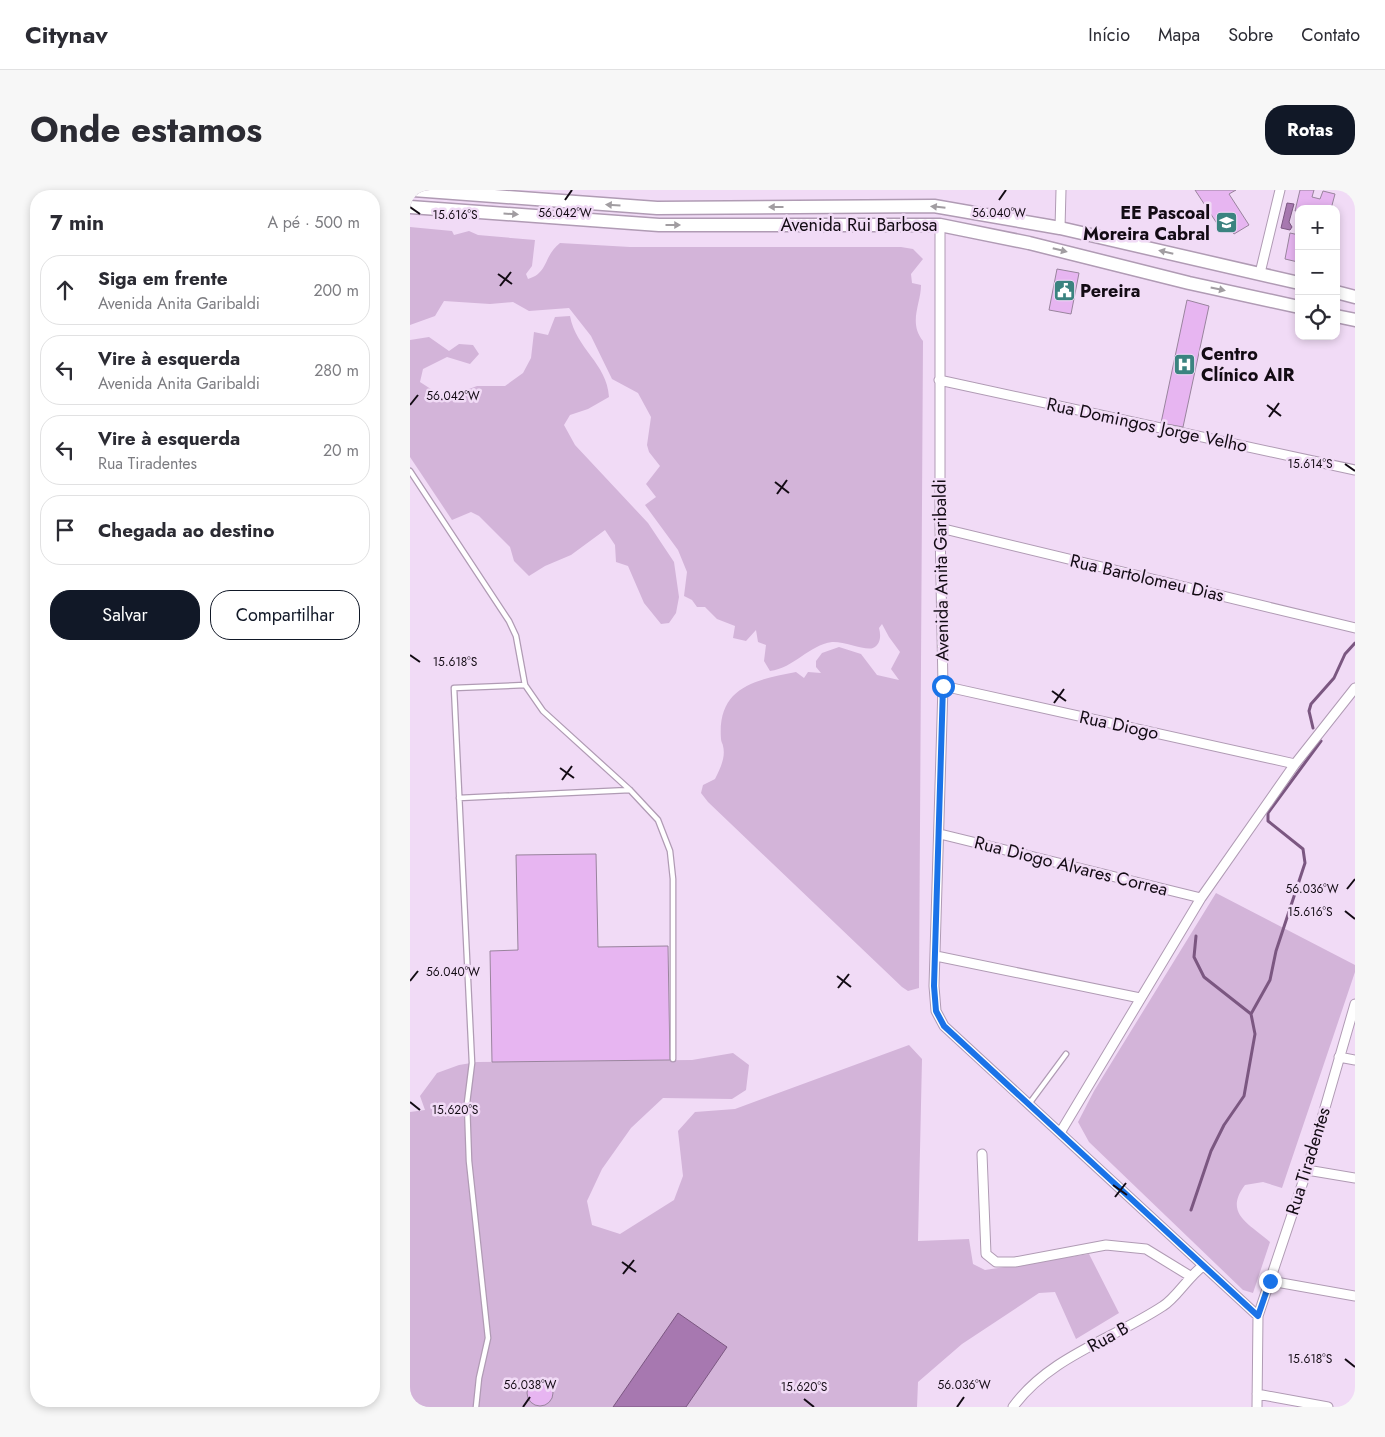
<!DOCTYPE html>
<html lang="pt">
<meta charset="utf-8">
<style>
body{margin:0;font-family:Jost,sans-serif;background:#f7f7f7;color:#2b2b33}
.controls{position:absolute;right:15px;top:15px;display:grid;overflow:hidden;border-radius:10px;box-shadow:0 2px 8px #0003}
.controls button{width:45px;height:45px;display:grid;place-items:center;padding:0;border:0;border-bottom:1px solid #e1e1e2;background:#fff;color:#2b2b33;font:25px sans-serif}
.stop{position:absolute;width:15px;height:15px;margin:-11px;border:4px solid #1a73e8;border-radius:50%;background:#fff}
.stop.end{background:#1a73e8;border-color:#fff;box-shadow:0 1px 5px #0008}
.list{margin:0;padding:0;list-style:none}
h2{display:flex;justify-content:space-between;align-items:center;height:65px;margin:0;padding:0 20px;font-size:21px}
h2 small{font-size:16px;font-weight:400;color:#7c7c81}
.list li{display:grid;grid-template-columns:32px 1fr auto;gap:15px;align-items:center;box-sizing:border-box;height:70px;margin:0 10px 10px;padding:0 10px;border:1px solid #e1e1e2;border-radius:20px}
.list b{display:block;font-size:19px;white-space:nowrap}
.list p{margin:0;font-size:16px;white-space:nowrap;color:#7c7c81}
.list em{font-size:16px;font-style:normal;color:#7c7c81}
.actions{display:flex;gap:10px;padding:15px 20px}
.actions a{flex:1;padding:11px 0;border:1px solid #111827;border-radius:20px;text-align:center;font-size:18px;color:#111827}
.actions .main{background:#111827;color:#fff}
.icon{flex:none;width:28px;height:28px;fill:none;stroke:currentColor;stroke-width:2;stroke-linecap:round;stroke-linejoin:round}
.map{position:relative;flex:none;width:945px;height:1217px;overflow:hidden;border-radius:20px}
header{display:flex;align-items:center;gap:30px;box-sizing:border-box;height:70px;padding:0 25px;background:#fff;border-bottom:1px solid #e1e1e2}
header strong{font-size:24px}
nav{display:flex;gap:28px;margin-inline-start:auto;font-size:18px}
.intro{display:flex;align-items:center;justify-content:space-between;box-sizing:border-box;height:120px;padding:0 30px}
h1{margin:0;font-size:35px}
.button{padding:12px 22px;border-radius:20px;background:#111827;color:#fff;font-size:18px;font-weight:700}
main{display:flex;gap:30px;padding:0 30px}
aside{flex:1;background:#fff;border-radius:20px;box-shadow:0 2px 8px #0003}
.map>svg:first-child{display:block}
.green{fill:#d3b4d9}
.water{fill:#a778b0;stroke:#7b5781}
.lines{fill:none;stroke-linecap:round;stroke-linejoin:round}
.stream{stroke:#7b5781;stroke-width:3}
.building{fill:#e7b5f1;stroke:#99849d}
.service-casing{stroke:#b09bb4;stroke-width:7}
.minor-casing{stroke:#b09bb4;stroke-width:11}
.secondary-casing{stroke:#b09bb4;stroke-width:15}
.service{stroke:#fff;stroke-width:4.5}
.minor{stroke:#fff;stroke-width:9}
.secondary{stroke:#fff;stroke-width:12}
.oneway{fill:#a19da1}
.route{stroke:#1a73e8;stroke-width:6}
.ticks{fill:none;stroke:#130b14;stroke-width:2}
.labels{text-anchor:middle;stroke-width:5;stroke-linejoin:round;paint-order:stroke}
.poi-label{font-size:18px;font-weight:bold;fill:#130b14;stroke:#f1dbf6;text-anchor:start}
.street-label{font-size:18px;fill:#130b14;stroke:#f1dbf6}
.ticks-label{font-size:12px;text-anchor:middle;fill:#130b14;stroke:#f1dbf6;stroke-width:5;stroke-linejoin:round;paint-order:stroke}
</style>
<header>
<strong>Citynav</strong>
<nav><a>Início</a><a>Mapa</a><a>Sobre</a><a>Contato</a></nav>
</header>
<div class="intro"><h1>Onde estamos</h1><a class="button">Rotas</a></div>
<main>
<aside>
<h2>7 min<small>A pé · 500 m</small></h2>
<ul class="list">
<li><svg class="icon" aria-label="ahead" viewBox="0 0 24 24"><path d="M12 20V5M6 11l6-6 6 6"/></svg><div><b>Siga em frente</b><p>Avenida Anita Garibaldi</p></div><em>200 m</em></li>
<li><svg class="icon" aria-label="left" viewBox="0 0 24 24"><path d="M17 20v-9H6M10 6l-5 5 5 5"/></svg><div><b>Vire à esquerda</b><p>Avenida Anita Garibaldi</p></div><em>280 m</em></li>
<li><svg class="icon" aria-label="left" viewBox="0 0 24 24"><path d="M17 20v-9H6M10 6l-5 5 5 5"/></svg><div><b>Vire à esquerda</b><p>Rua Tiradentes</p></div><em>20 m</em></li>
<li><svg class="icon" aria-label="arrive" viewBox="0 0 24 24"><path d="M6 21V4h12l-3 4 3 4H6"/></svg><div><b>Chegada ao destino</b></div></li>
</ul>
<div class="actions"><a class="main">Salvar</a><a>Compartilhar</a></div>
</aside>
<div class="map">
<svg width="945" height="1217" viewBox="0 0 945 1217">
<rect width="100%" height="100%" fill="#f1dbf6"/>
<path class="green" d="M0 37 42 41 44 45 59 41 68 45 125 50 122 76 116 84 118 89C139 83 133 66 150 53L220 57H491L503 59 513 69 501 84 502 93 511 95C511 114 498 132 513 151L509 798 498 801 492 797 298 612 291 603 293 595 305 589C310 579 316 567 313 556 313 554 311 552 311 549 307 497 345 490 386 482L394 488 398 482 411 483 406 477V471L412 463 429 457 451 464 467 485 489 490 481 479 490 462 479 447 472 434 469 438C471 445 471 454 463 458 455 461 434 451 422 452 399 455 384 478 360 481L354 471 356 455 348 452 346 440 336 451 323 448 325 436 307 429 295 417H287L282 410 274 406 277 382 268 360 235 315 246 307 236 294 250 276 239 262 237 255 241 227 228 203 202 189 181 146 159 118 119 121 103 112 80 114 34 111 25 126 0 135Z
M160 126C166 159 197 173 199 207L178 219 160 225 154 235 165 255 238 333 264 372 269 407 266 423 259 433 251 434 234 413 218 376 206 372 205 355 195 340 161 365 135 376 119 386 104 371 100 357 69 326 61 322 42 330 0 267V150L19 147 39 161 49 154 63 155 69 164 60 174 37 167 13 179 10 192 30 205 51 202 67 196H95L113 183 121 168 124 142 138 145 145 127Z
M806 703 945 775V782L872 998 853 992 835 995C813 1024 840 1034 860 1052L843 1103 833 1100 679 952 668 932 684 901Z
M499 855 512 869 508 1051 559 1049 563 1074 575 1080 679 1064 709 1123 666 1149 645 1102 629 1103 552 1154 508 1192 507 1217H0V922L15 920 10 906 27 883 49 875 67 872 282 870 323 863 339 875 336 900 322 909 253 908 221 938 192 979 177 1011 182 1035 210 1044 264 1010 273 986 268 941 285 922 325 919Z"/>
<path class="water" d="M877 13 884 14 879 32 882 37 880 40 871 38Z
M268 1123 317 1157 276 1217H203Z"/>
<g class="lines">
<path class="stream" d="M903 538 899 521 901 514 924 488 935 464 945 453
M786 746 784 767 794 787 841 824
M781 1020 801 961 814 935 834 906 845 844 841 824 860 790 866 761 895 673 893 659 858 631V623L911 551"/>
</g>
<path class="building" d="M785 0H826L819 4 839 35 824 44 815 30 808 35Z
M890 0H904L902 7 910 9 913 1 925 4 921 19 900 16 899 19 885 21Z
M880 43 889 45 888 72 875 69Z
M647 79 669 83 661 124 639 120Z
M777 110 799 116 773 237 751 233Z
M186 664 188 757 258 756 260 870 82 872 80 761 108 760 106 665Z
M117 1203a13 13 0 1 1 26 0a13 13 0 1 1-26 0Z"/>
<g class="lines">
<defs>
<path id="service" d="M0 281 99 431 106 446 115 495 133 521 220 600 248 630 260 661 263 689V869
M49 608 220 600
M619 914 656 864
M66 1217 69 1188 78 1148 59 971 57 913 62 873 44 498 115 495"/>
<path id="minor" d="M530 35V338L533 496 524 796 526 821 534 836 848 1126
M650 38 651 0
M850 83 870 0
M529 190 945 280
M530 338 945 438
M533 496 885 574
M530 644 791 708
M526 766 730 808
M929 867 945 870
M650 943 791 708 885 574 945 498
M572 964 576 1064 586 1072H605L696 1055 736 1059 780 1086
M897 980 945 988
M860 1091 945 1106
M847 1204 918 1217
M603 1217C639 1167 703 1149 753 1116 766 1108 778 1087 793 1076
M847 1217 848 1126 897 980 945 814"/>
<path id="secondary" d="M3 0 247 18 524 16 650 38 889 93
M0 17 249 35H530L619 53 779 93 889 117
M926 102 945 107
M926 126 945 130"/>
</defs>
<use href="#service" class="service-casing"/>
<use href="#minor" class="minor-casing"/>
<use href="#secondary" class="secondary-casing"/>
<use href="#service" class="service"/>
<use href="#minor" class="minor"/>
<use href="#secondary" class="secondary"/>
</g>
<defs><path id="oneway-solid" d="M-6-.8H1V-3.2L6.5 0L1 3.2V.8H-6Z" transform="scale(1.25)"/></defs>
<g class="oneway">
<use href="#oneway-solid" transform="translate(203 15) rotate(-176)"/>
<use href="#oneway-solid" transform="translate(366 17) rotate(180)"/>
<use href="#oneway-solid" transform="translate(528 17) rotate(-174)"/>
<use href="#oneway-solid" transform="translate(101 24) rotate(4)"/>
<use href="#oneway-solid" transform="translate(263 35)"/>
<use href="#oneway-solid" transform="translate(650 60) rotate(14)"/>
<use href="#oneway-solid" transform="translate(756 62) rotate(-167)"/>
<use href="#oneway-solid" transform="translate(808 99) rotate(12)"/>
</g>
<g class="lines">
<path class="route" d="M533 496 524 796 526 821 534 836 848 1126 860 1091"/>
</g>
<path class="ticks" d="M155 10 162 0M589 10 596 0M0 17 10 24M88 84 102 94M90 96 101 82M0 215 8 205M857 215 871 226M859 227 869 213M935 274 945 281M365 292 379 303M367 304 377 290M0 465 10 472M642 501 656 511M644 513 654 499M150 578 164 588M152 590 162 576M937 699 945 689M935 721 945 729M427 786 441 797M0 791 8 781M428 798 439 784M0 912 10 920M703 995 717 1005M705 1007 716 993M212 1072 226 1082M213 1084 224 1070M935 1169 945 1177M394 1209 404 1217M113 1217 120 1207M547 1217 554 1207"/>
<defs>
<symbol id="school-square" viewBox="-11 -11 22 22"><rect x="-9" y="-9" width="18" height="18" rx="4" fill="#3b8380" stroke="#f1dbf6"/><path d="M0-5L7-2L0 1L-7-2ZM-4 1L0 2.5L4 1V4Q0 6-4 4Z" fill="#fff"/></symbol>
<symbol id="civic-square" viewBox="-11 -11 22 22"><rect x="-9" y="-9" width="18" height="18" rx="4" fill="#3b8380" stroke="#f1dbf6"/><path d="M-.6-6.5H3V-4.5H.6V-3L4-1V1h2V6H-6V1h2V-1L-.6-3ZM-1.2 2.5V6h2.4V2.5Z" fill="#fff"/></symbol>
<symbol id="hospital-square" viewBox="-11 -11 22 22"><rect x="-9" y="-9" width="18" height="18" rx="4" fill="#3b8380" stroke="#f1dbf6"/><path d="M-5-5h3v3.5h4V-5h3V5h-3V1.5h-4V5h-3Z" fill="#fff"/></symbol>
</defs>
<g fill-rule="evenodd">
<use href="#school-square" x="804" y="20" width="25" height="25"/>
<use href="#civic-square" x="642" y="88" width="25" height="25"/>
<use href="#hospital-square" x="762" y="162" width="25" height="25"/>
</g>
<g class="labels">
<g class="poi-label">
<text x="800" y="29" text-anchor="end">EE Pascoal<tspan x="800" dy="21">Moreira Cabral</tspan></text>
<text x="670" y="107">Pereira</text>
<text x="791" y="170">Centro<tspan x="791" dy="21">Clínico AIR</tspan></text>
</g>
<g class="street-label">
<text x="449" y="41">Avenida Rui Barbosa</text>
<text transform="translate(737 235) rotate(12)" y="6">Rua Domingos Jorge Velho</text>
<text transform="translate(531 380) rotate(-91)" y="6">Avenida Anita Garibaldi</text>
<text transform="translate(737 388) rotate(13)" y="6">Rua Bartolomeu Dias</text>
<text transform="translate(709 535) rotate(12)" y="6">Rua Diogo</text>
<text transform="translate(661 676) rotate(14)" y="6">Rua Diogo Alvares Correa</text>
<text transform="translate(898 971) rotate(-73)" y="6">Rua Tiradentes</text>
<text transform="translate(698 1147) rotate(-29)" y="6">Rua B</text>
</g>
</g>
<g class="ticks-label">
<text x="155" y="27">56.042°W</text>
<text x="589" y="27">56.040°W</text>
<text x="45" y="29">15.616°S</text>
<text x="43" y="210">56.042°W</text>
<text x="900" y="278">15.614°S</text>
<text x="45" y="476">15.618°S</text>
<text x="902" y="703">56.036°W</text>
<text x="900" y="726">15.616°S</text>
<text x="43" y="786">56.040°W</text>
<text x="45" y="924">15.620°S</text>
<text x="900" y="1173">15.618°S</text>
<text x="120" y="1199">56.038°W</text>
<text x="554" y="1199">56.036°W</text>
<text x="394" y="1201">15.620°S</text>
</g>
</svg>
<div class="controls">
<button>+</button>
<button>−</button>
<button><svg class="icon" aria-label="locate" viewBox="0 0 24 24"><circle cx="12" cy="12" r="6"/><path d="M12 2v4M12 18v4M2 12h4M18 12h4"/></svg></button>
</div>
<div class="stop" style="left:533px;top:496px"></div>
<div class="stop end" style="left:860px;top:1091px"></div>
</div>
</main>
